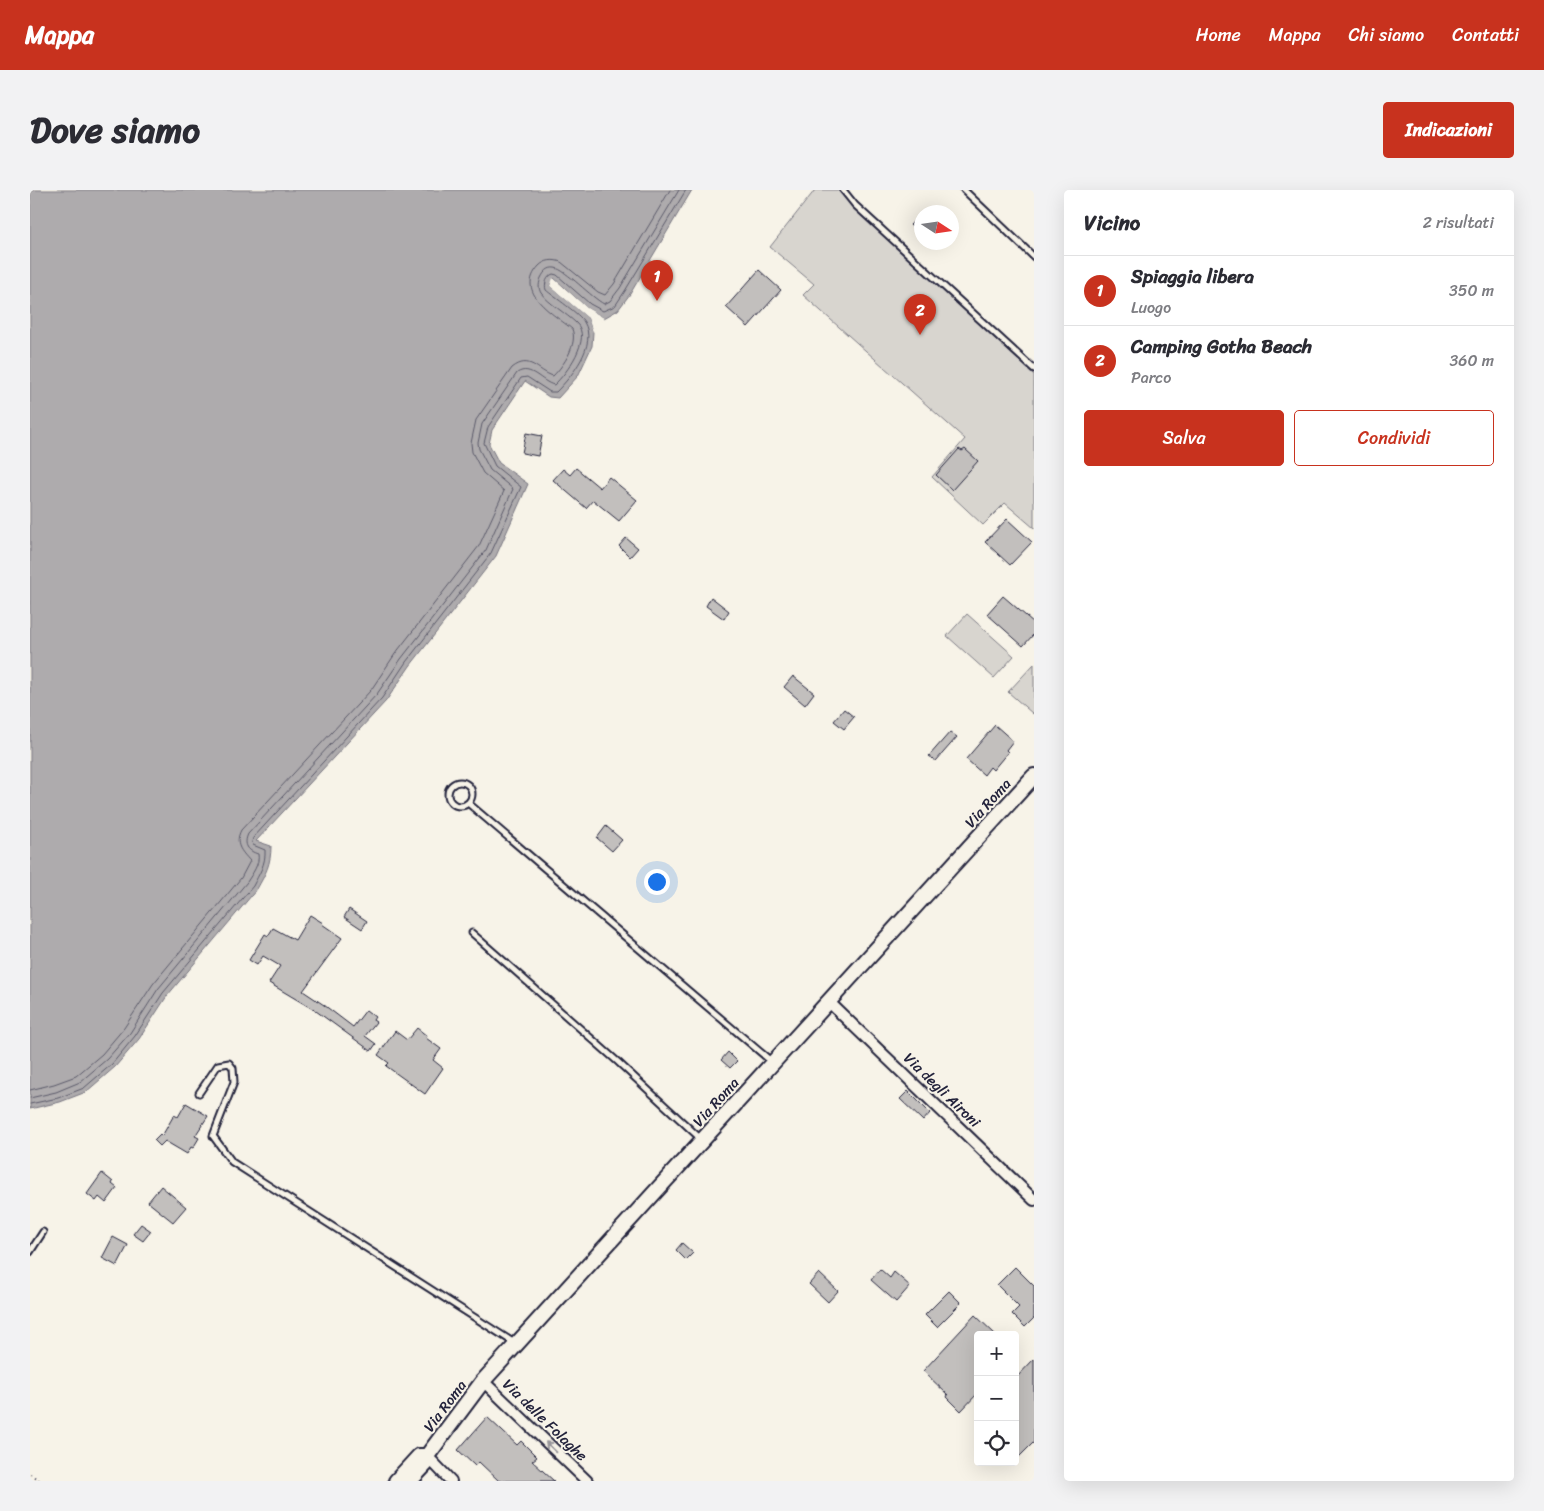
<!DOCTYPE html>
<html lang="it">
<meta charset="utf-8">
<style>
body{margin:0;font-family:Sriracha,sans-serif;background:#f2f2f3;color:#2b2b33}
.controls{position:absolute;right:15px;bottom:15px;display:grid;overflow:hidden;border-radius:5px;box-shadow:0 5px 20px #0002}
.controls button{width:45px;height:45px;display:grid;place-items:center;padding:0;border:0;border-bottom:1px solid #e1e1e2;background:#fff;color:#2b2b33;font:25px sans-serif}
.compass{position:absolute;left:884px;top:15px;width:45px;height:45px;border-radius:50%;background:#fff;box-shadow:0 5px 20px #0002;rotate:102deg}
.you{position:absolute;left:626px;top:691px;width:18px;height:18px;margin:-12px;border:4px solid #fff;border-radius:50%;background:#1a73e8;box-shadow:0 0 0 8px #1a73e833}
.badge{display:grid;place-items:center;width:32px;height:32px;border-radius:50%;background:#c8321e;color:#fff;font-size:16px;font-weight:700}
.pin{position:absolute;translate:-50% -41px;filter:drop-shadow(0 1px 2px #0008)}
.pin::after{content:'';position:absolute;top:26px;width:18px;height:15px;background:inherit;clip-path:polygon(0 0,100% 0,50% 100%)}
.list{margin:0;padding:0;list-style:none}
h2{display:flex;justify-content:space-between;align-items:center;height:65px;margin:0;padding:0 20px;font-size:21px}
h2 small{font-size:16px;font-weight:400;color:#7c7c81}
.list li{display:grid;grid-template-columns:32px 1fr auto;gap:15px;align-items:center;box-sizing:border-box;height:70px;padding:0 20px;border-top:1px solid #e1e1e2}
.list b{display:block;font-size:19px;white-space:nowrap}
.list p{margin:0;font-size:16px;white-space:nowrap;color:#7c7c81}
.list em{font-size:16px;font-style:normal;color:#7c7c81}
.actions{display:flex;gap:10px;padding:15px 20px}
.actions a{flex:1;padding:11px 0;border:1px solid #c8321e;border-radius:5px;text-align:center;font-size:18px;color:#c8321e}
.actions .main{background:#c8321e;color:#fff}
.icon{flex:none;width:28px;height:28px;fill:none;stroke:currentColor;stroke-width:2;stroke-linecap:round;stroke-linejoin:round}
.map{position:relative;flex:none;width:1004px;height:1291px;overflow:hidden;border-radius:5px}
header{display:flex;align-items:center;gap:30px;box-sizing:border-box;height:70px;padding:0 25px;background:#c8321e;color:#fff}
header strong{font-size:24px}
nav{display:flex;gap:28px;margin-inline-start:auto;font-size:18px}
.intro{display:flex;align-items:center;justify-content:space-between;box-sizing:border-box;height:120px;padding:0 30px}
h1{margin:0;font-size:35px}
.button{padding:12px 22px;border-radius:5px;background:#c8321e;color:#fff;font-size:18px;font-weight:700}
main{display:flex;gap:30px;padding:0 30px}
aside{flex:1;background:#fff;border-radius:5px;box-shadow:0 5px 20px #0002}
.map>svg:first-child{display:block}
.green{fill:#d8d5cf;stroke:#7d7c85}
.water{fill:#aeabad;stroke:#76747f}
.pier{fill:#f7f3e8}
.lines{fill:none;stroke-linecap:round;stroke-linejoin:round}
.shore{stroke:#5a5969;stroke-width:1}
.building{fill:#c2bfbd;stroke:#22223b}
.lane-casing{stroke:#22223b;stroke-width:9}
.street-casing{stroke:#22223b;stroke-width:14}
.secondary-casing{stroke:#22223b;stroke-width:18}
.path{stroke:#22223b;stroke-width:2;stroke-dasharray:1 4;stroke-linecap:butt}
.lane{stroke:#f7f3e8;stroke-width:5}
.street{stroke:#f7f3e8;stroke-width:10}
.secondary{stroke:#f7f3e8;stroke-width:14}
.oneway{stroke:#97959a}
.labels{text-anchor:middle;stroke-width:4;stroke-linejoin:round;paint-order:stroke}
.street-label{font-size:15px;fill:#22223b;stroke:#f7f3e8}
</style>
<header>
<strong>Mappa</strong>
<nav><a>Home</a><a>Mappa</a><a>Chi siamo</a><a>Contatti</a></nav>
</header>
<div class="intro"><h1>Dove siamo</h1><a class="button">Indicazioni</a></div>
<main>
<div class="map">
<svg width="1004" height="1291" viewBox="0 0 1004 1291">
<rect width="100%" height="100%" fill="#f7f3e8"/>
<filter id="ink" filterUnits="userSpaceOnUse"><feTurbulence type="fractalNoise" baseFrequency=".02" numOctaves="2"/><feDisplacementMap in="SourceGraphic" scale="10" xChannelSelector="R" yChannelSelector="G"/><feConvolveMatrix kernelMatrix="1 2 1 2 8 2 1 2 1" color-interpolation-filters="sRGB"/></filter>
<g filter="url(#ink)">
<path class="green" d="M785 0H807L1004 185V338L975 313 953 335 902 287 935 249 773 105 784 94 740 57Z
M937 424 984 466 964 488 917 446Z
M1004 474V523L1003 524 978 502Z"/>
<path class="water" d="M0 0H662L600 104 588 120 574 128 557 118 524 88 520 96 558 128 563 142 562 156 548 186 528 208 519 207 495 191 462 240 459 254 469 273 498 294 466 366 380 476 356 511 226 651 241 656C241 674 236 683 227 699L137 806 109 849 85 877 56 902 30 912 0 919Z"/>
<path class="pier" d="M523 88 557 118 574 128 572 130 556 120 524 92 523 95 560 126 565 140 563 142 558 128 520 96Z"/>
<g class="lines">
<path class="shore" d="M0 900 24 894 46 886 72 864 94 838 123 794 211 688 220 671C211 661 204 654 211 640L341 500 365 464 449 356 474 301 453 283 442 262 441 253 446 230 482 178C500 164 507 181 523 186 534 175 548 154 542 139 524 124 484 103 509 76 515 70 523 69 531 72L568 102 575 105 584 94 640 0
M0 908 26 902 50 892 77 869 100 843 128 799 217 692C222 684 230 674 228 664 218 661 213 655 218 644L347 504 371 469 456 360 483 299 460 280 449 259 448 253 452 234 487 183C501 174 511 192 524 195 536 184 563 148 546 133 537 124 518 113 511 103 508 98 509 93 511 88 514 82 518 77 525 78 535 79 562 108 574 114L580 111 590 98 649 0
M0 914 28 908 54 898 82 874 105 846 133 803 223 696C229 684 236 674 235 660L223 655 222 652 223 648 352 508 376 472 461 363 491 297 465 276 454 253 458 237 491 188 497 187 520 202H526C541 187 568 155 554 132 550 124 524 107 516 100 514 94 517 86 523 84L527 85 560 114 573 121 585 116 595 101 656 0"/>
</g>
<path class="building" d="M892 23V46L880 35Z
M729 80 751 100 718 137 696 117Z
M496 243 512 246 508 266 492 263Z
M929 259 932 261 935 259 948 271 922 300 906 285Z
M546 278 570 298 579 287 607 310 589 331 563 310 556 318 523 290 533 279 540 285Z
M977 329 1002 352 980 375 955 352Z
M596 348 608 358 600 367 589 356Z
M973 406 1004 433V444L993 456 957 424Z
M681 407 699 421 694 429 676 416Z
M763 486 784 503 775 515 754 497Z
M814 519 824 527 814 539 804 531Z
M965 535 983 551 976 560 978 562 963 580 960 577 954 585 936 569Z
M920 542 927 547 906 571 899 566Z
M576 636 592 650 582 661 567 648Z
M319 719 337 731 332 739 314 727Z
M280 725 293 733 292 734 312 748 273 801 294 815 323 837 336 820 345 827 343 830 346 832 335 846 346 854 341 861 286 821 239 793 250 776 233 766 227 775 219 770 235 744 238 746 243 738 265 750Z
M387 838 397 846 396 848 411 859 403 870 413 878 395 904 356 876 359 873 348 865 365 841 377 850Z
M698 862 707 871 700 878 691 870Z
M878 901 900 923 893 931 870 909Z
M156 913 178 926 165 946 169 948 163 958 161 957 157 964 135 951 130 956 124 950 130 944 132 946 144 925 148 927Z
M72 983 83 992 82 994 87 998 76 1013 69 1007 66 1011 57 1004Z
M131 996 156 1017 143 1032 118 1012Z
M111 1034 121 1041 113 1051 103 1044Z
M83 1047 98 1055 87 1076 72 1068Z
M652 1053 663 1063 656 1070 646 1060Z
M985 1077 1004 1096V1128L995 1137 982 1124 989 1117 967 1095Z
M850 1079 860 1088 864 1082 880 1096 866 1112 841 1090Z
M789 1083 808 1101 798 1112 779 1094Z
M919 1101 931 1113 907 1137 895 1125Z
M945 1125 966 1145H948V1203L931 1221 917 1207 918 1205 893 1181Z
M1004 1169V1252L985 1271V1189Z
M457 1227 487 1255 491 1251 507 1267 502 1271 524 1291H469L449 1272 445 1276 428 1260Z"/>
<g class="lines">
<defs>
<path id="lane" d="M813 0 825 15 1004 179
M934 0 1004 67
M418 604a12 12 0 1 1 24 0a12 12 0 1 1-24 0Z
M438 613 742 872
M442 743 588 872 672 950
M169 903 188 875 199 873 203 878 204 892 183 946 202 972 486 1154
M0 1062 13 1042"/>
<path id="street" d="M799 812 1004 1010
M453 1191 557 1291
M397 1266 421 1291"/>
<path id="secondary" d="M366 1291 389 1266H397
M380 1291 396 1274 397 1266 453 1191 1004 586"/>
</defs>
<use href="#lane" class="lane-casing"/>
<use href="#street" class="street-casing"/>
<use href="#secondary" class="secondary-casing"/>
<path class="path" d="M0 1284 10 1291"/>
<use href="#lane" class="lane"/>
<use href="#street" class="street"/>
<use href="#secondary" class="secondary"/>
</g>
<defs><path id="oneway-shaft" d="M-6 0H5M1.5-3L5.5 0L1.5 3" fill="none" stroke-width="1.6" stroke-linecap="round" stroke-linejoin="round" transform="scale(1.25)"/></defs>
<use class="oneway" href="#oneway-shaft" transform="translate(521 1257) rotate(-136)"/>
</g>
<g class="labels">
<g class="street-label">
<text transform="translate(958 613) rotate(-48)" y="5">Via Roma</text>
<text transform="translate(912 900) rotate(44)" y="5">Via degli Aironi</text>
<text transform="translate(686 912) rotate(-48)" y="5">Via Roma</text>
<text transform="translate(415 1216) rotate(-53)" y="5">Via Roma</text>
<text transform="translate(515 1230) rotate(44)" y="5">Via delle Folaghe</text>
</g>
</g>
</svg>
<div class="controls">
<button>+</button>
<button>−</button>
<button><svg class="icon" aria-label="locate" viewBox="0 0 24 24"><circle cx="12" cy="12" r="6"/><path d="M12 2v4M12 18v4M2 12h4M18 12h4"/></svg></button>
</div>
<svg class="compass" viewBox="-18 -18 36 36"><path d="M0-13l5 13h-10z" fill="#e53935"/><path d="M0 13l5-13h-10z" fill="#7c7c81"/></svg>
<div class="you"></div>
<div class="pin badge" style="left:627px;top:111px">1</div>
<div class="pin badge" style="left:890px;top:145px">2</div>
</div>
<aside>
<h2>Vicino<small>2 risultati</small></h2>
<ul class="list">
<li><span class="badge">1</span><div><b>Spiaggia libera</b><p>Luogo</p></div><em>350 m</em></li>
<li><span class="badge">2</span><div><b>Camping Gotha Beach</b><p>Parco</p></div><em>360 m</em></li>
</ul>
<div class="actions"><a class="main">Salva</a><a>Condividi</a></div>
</aside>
</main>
